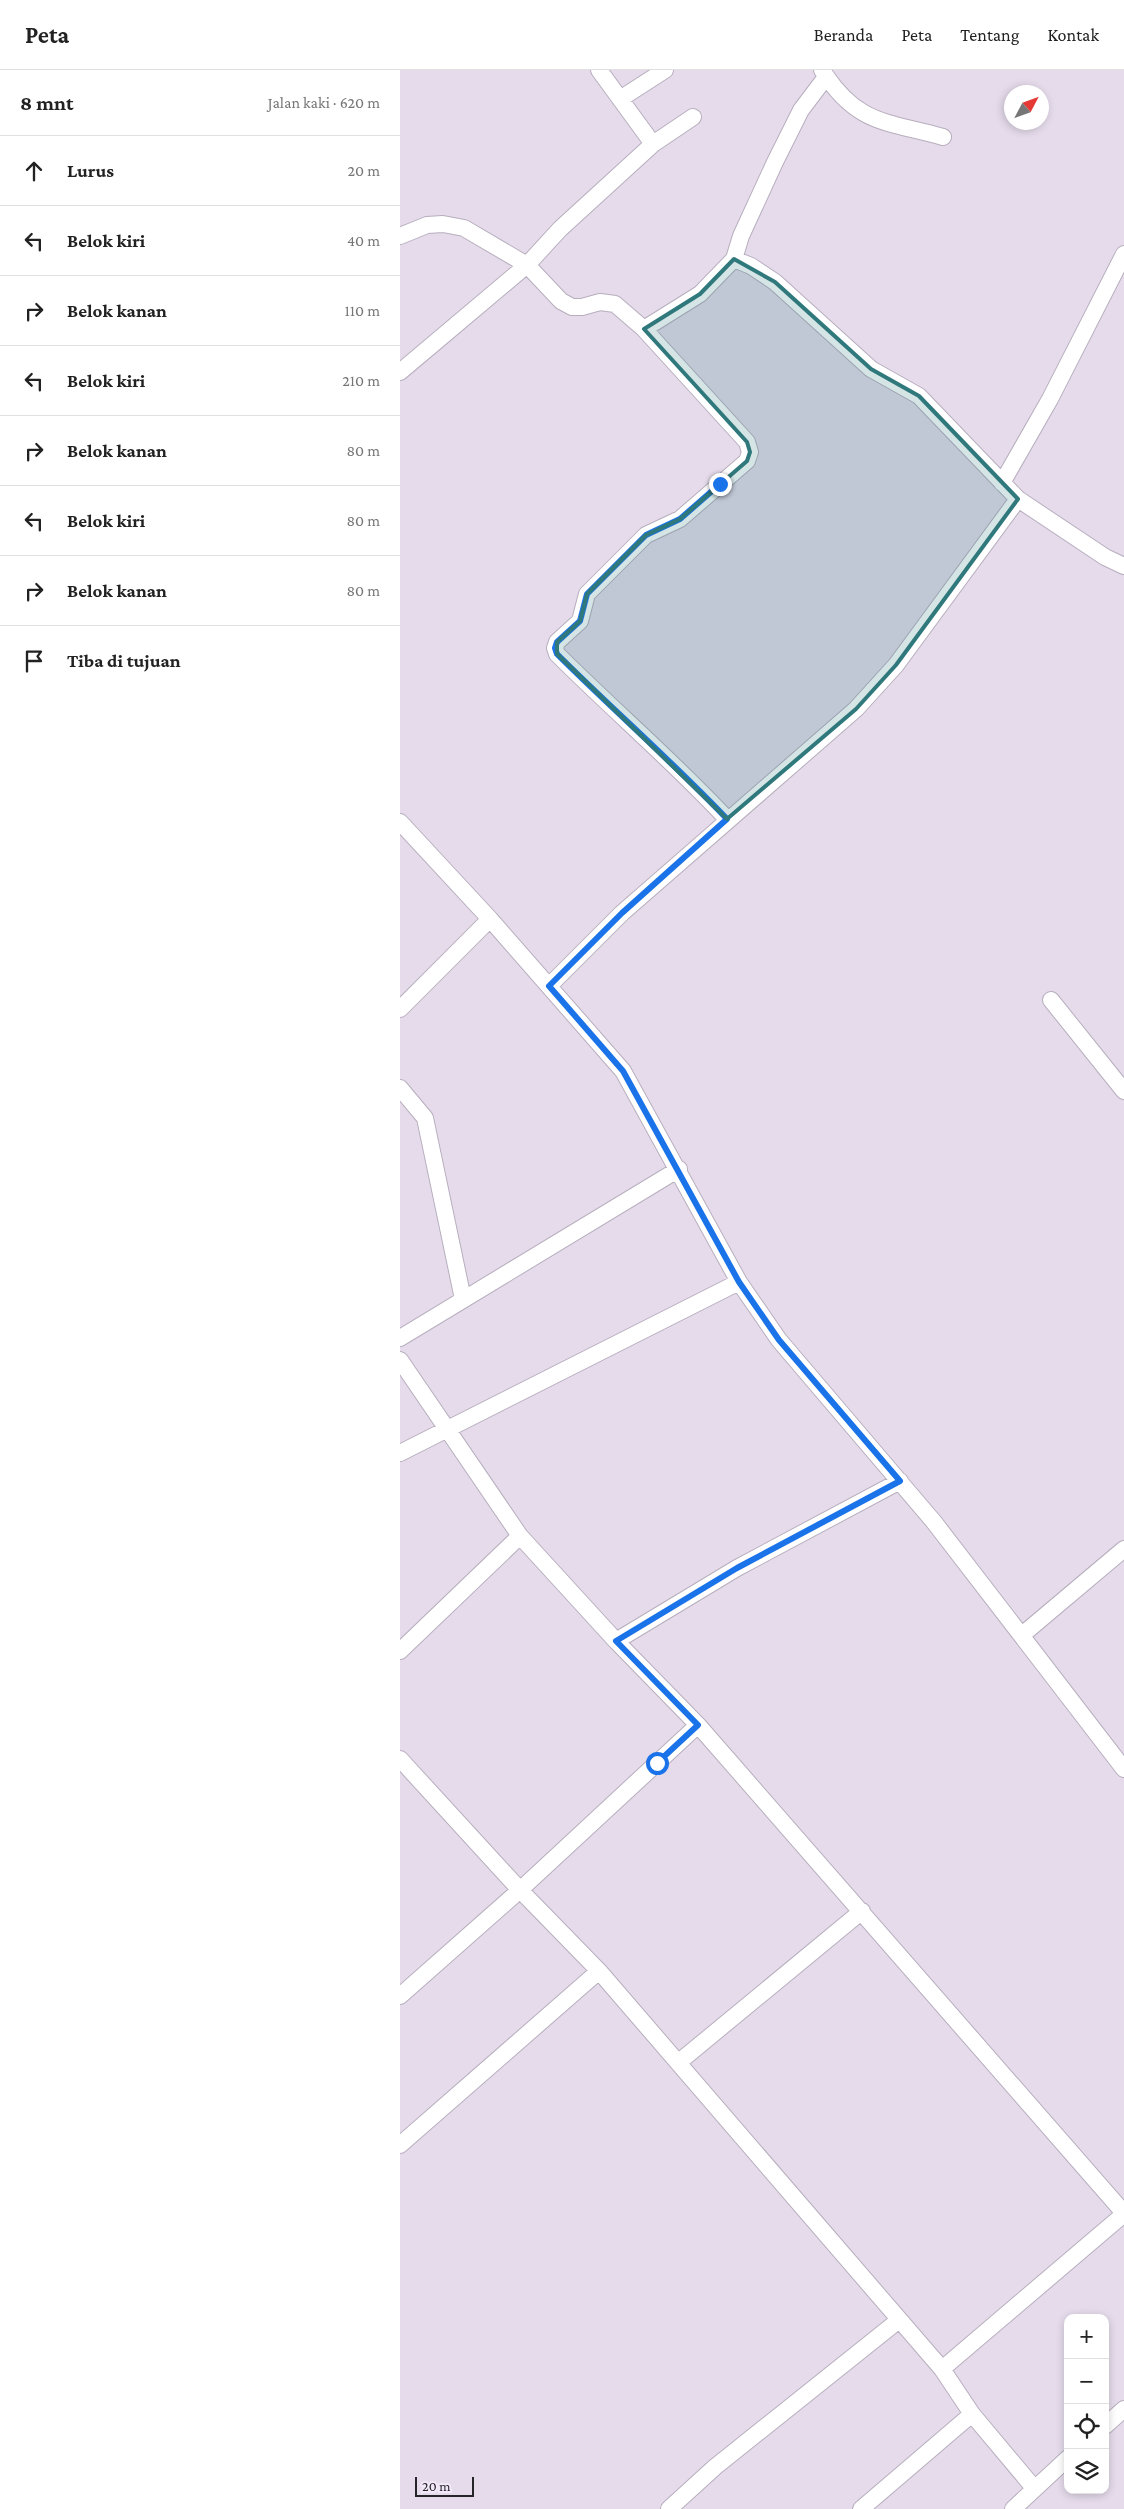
<!DOCTYPE html>
<html lang="id">
<meta charset="utf-8">
<style>
body{margin:0;font-family:"Crimson Pro",serif;background:#f6f6f6;color:#222}
.controls{position:absolute;right:15px;bottom:15px;display:grid;overflow:hidden;border-radius:10px;box-shadow:0 2px 8px #0003}
.controls button{width:45px;height:45px;display:grid;place-items:center;padding:0;border:0;border-bottom:1px solid #e0e0e0;background:#fff;color:#222;font:25px sans-serif}
.compass{position:absolute;left:604px;top:15px;width:45px;height:45px;border-radius:50%;background:#fff;box-shadow:0 2px 8px #0003;rotate:49deg}
.scale{position:absolute;left:15px;bottom:12px;width:59px;box-sizing:border-box;padding-left:5px;border:2px solid #27242a;border-top:0;font-size:14px;line-height:18px;white-space:nowrap;color:#27242a;-webkit-text-stroke:4px #f2e8f9;paint-order:stroke}
.stop{position:absolute;width:15px;height:15px;margin:-11px;border:4px solid #1a73e8;border-radius:50%;background:#fff}
.stop.end{background:#1a73e8;border-color:#fff;box-shadow:0 1px 5px #0008}
.list{margin:0;padding:0;list-style:none}
h2{display:flex;justify-content:space-between;align-items:center;height:65px;margin:0;padding:0 20px;font-size:21px}
h2 small{font-size:16px;font-weight:400;color:#767676}
.list li{display:grid;grid-template-columns:32px 1fr auto;gap:15px;align-items:center;box-sizing:border-box;height:70px;padding:0 20px;border-top:1px solid #e0e0e0}
.list b{display:block;font-size:19px;white-space:nowrap}
.list em{font-size:16px;font-style:normal;color:#767676}
.icon{flex:none;width:28px;height:28px;fill:none;stroke:currentColor;stroke-width:2;stroke-linecap:round;stroke-linejoin:round}
.map{position:relative;flex:none;width:724px;height:2439px;overflow:hidden}
header{display:flex;align-items:center;gap:30px;box-sizing:border-box;height:70px;padding:0 25px;background:#fff;border-bottom:1px solid #e0e0e0}
header strong{font-size:24px}
nav{display:flex;gap:28px;margin-inline-start:auto;font-size:18px}
main{display:flex}
aside{flex:1;background:#fff}
.map>svg:first-child{display:block}
.lines{fill:none;stroke-linecap:round;stroke-linejoin:round}
.minor-casing{stroke:#b7aebe;stroke-width:18}
.minor{stroke:#fff;stroke-width:16}
.route{stroke:#1a73e8;stroke-width:6}
.marked{fill:#2f787c;fill-opacity:0.2;stroke:#2f787c;stroke-width:4;stroke-linejoin:round}
</style>
<header>
<strong>Peta</strong>
<nav><a>Beranda</a><a>Peta</a><a>Tentang</a><a>Kontak</a></nav>
</header>
<main>
<aside>
<h2>8 mnt<small>Jalan kaki · 620 m</small></h2>
<ul class="list">
<li><svg class="icon" aria-label="ahead" viewBox="0 0 24 24"><path d="M12 20V5M6 11l6-6 6 6"/></svg><div><b>Lurus</b></div><em>20 m</em></li>
<li><svg class="icon" aria-label="left" viewBox="0 0 24 24"><path d="M17 20v-9H6M10 6l-5 5 5 5"/></svg><div><b>Belok kiri</b></div><em>40 m</em></li>
<li><svg class="icon" aria-label="right" viewBox="0 0 24 24"><path d="M7 20v-9h11M14 6l5 5-5 5"/></svg><div><b>Belok kanan</b></div><em>110 m</em></li>
<li><svg class="icon" aria-label="left" viewBox="0 0 24 24"><path d="M17 20v-9H6M10 6l-5 5 5 5"/></svg><div><b>Belok kiri</b></div><em>210 m</em></li>
<li><svg class="icon" aria-label="right" viewBox="0 0 24 24"><path d="M7 20v-9h11M14 6l5 5-5 5"/></svg><div><b>Belok kanan</b></div><em>80 m</em></li>
<li><svg class="icon" aria-label="left" viewBox="0 0 24 24"><path d="M17 20v-9H6M10 6l-5 5 5 5"/></svg><div><b>Belok kiri</b></div><em>80 m</em></li>
<li><svg class="icon" aria-label="right" viewBox="0 0 24 24"><path d="M7 20v-9h11M14 6l5 5-5 5"/></svg><div><b>Belok kanan</b></div><em>80 m</em></li>
<li><svg class="icon" aria-label="arrive" viewBox="0 0 24 24"><path d="M6 21V4h12l-3 4 3 4H6"/></svg><div><b>Tiba di tujuan</b></div></li>
</ul>
</aside>
<div class="map">
<svg width="724" height="2439" viewBox="0 0 724 2439">
<rect width="100%" height="100%" fill="#e5dbeb"/>
<g class="lines">
<defs>
<path id="minor" d="M199 0 253 74
M422 0C457 55 486 51 543 67
M220 29 265 0
M0 166 27 155 43 154 64 158 127 195 161 231 172 237H182L200 232 215 234 244 259 347 372 350 382 347 391 280 449 246 465 187 524 180 551 157 572 155 578 157 584C213 640 273 691 327 749
M334 189 351 196 375 212 471 299 519 326 618 429 705 487 724 496
M244 259 300 224 334 189 341 166 375 92 401 40 426 7
M0 302 127 195 160 159 253 74 293 47
M602 413 650 329 724 184
M0 752 90 849 223 1001 339 1212 379 1270 534 1452 724 1699
M149 916 222 843 456 639 496 595 618 429
M651 930 724 1021
M0 939 90 849
M0 1018 25 1048 63 1229
M0 1268 279 1099
M0 1290 120 1466 216 1571 298 1655 724 2143
M0 1383 339 1212
M622 1565 724 1479
M216 1571 337 1498 500 1411
M0 1581 120 1466
M0 1689 120 1820 199 1901 542 2299 572 2344 634 2418
M0 1926 120 1820 298 1655
M279 1992 462 1841
M0 2075 199 1901
M542 2299 724 2144
M705 2356 724 2339
M269 2439 315 2397 499 2250
M461 2439 572 2344
M613 2439 668 2388"/>
</defs>
<use href="#minor" class="minor-casing"/>
<use href="#minor" class="minor"/>
</g>
<g class="lines">
<path class="route" d="M257 1693 298 1655 216 1571 337 1498 500 1411 379 1270 339 1212 223 1001 149 916 222 843 327 749C273 692 213 640 157 584L155 578 157 572 180 551 187 524 246 465 280 449 320 414"/>
</g>
<path class="marked" d="M334 189 375 212 471 299 519 326 618 429 496 595 456 639 327 749 157 584V572L180 551 187 524 246 465 280 449 347 391 350 382 347 372 244 259 300 224Z"/>
</svg>
<div class="controls">
<button>+</button>
<button>−</button>
<button><svg class="icon" aria-label="locate" viewBox="0 0 24 24"><circle cx="12" cy="12" r="6"/><path d="M12 2v4M12 18v4M2 12h4M18 12h4"/></svg></button>
<button><svg class="icon" aria-label="layers" viewBox="0 0 24 24"><path d="M12 4l9 5-9 5-9-5zM3 14l9 5 9-5"/></svg></button>
</div>
<svg class="compass" viewBox="-18 -18 36 36"><path d="M0-13l5 13h-10z" fill="#e53935"/><path d="M0 13l5-13h-10z" fill="#767676"/></svg>
<div class="scale">20 m</div>
<div class="stop" style="left:257px;top:1693px"></div>
<div class="stop end" style="left:320px;top:414px"></div>
</div>
</main>
